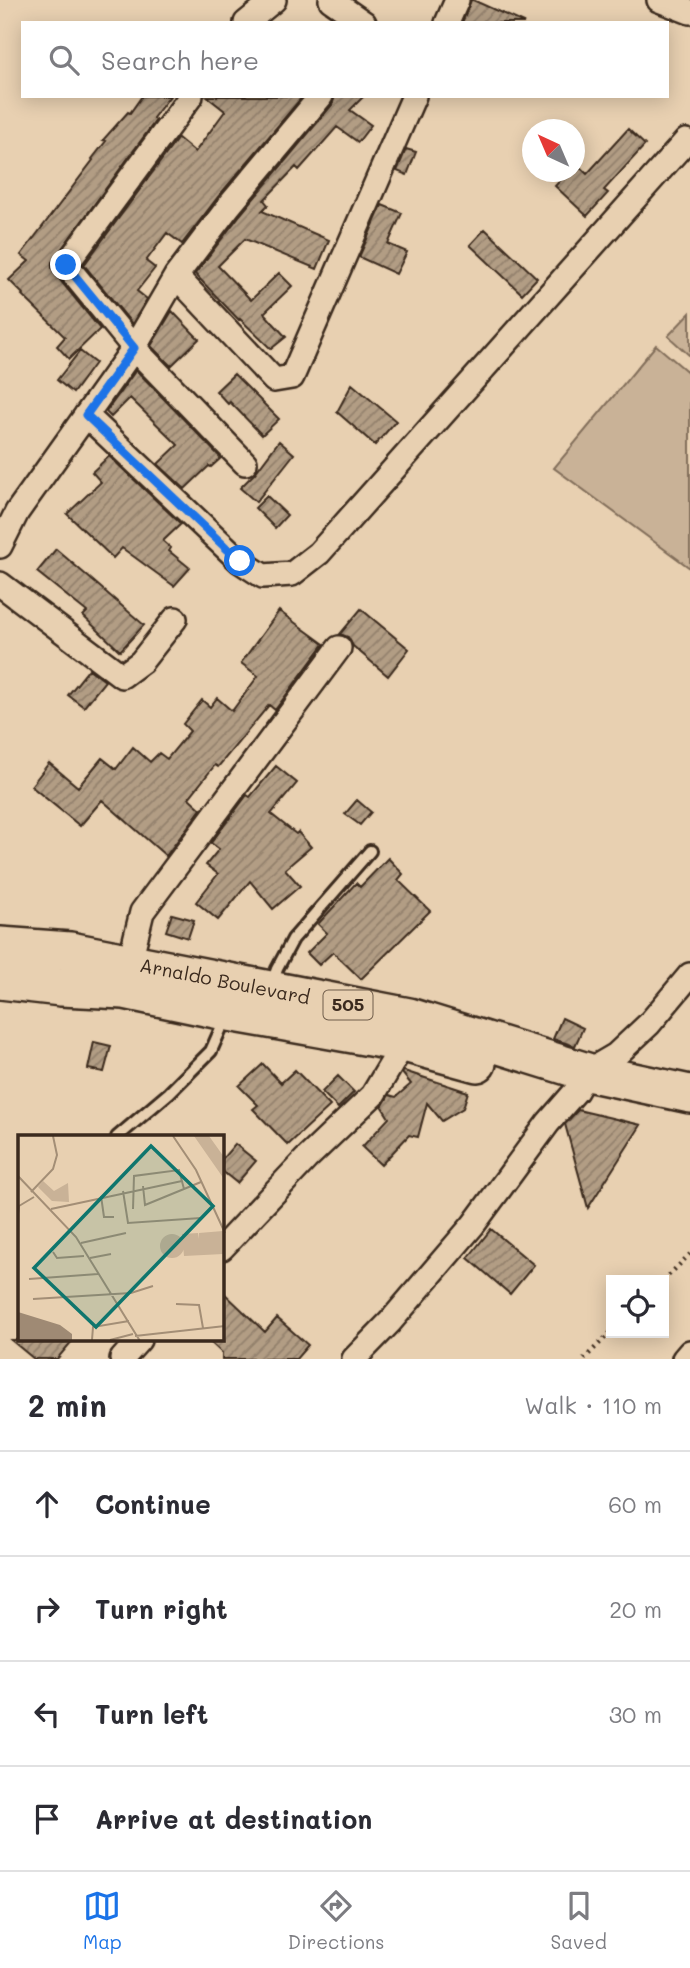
<!DOCTYPE html>
<meta charset="utf-8">
<style>
body{margin:0;font-family:Mali,sans-serif;background:#f2f2f3;color:#2b2b33}
.controls{position:absolute;right:21px;bottom:21px;display:grid;overflow:hidden;border-radius:0px;box-shadow:0 4px 18px #0003}
.controls button{width:63px;height:63px;display:grid;place-items:center;padding:0;border:0;border-bottom:2px solid #e1e1e2;background:#fff;color:#2b2b33;font:35px sans-serif}
.compass{position:absolute;left:522px;top:119px;width:63px;height:63px;border-radius:50%;background:#fff;box-shadow:0 4px 18px #0003;rotate:316deg}
.stop{position:absolute;width:21px;height:21px;margin:-16px;border:5px solid #1a73e8;border-radius:50%;background:#fff}
.stop.end{background:#1a73e8;border-color:#fff;box-shadow:0 2px 7px #0008}
.list{margin:0;padding:0;list-style:none}
h2{display:flex;justify-content:space-between;align-items:center;height:91px;margin:0;padding:0 28px;font-size:30px}
h2 small{font-size:23px;font-weight:400;color:#7c7c81}
.list li{display:grid;grid-template-columns:46px 1fr auto;gap:21px;align-items:center;box-sizing:border-box;height:105px;padding:0 28px;border-top:2px solid #e1e1e2}
.list b{display:block;font-size:26px;white-space:nowrap}
.list em{font-size:23px;font-style:normal;color:#7c7c81}
.icon{flex:none;width:38px;height:38px;fill:none;stroke:currentColor;stroke-width:2;stroke-linecap:round;stroke-linejoin:round}
.map{position:relative;flex:none;width:690px;height:1359px;overflow:hidden}
.search{position:absolute;background:#fff;box-shadow:0 4px 18px #0003;left:21px;right:21px;top:21px;height:77px;display:flex;align-items:center;gap:18px;box-sizing:border-box;padding:0 24px;border-radius:0px;color:#7c7c81;font-size:26px}
.sheet{height:511px;background:#fff}
nav{display:flex;justify-content:space-around;align-items:center;box-sizing:border-box;height:98px;border-top:2px solid #e1e1e2;background:#fff;font-size:19px;color:#7c7c81}
nav a{display:grid;justify-items:center;gap:4px}
nav .on{color:#1a73e8}
.map>svg:first-child{display:block}
.grass{fill:#c9b297;stroke:#826e5a;stroke-width:2}
.building{fill:url(#building-hatch);stroke:#3b2a1e;stroke-width:2}
.lines{fill:none;stroke-linecap:round;stroke-linejoin:round}
.service-casing{stroke:#3b2a1e;stroke-width:16}
.minor-casing{stroke:#3b2a1e;stroke-width:28}
.trunk-casing{stroke:#3b2a1e;stroke-width:42}
.path{stroke:#3b2a1e;stroke-width:4.5;stroke-dasharray:2 5;stroke-linecap:butt}
.service{stroke:#e8d0b1;stroke-width:10}
.minor{stroke:#e8d0b1;stroke-width:23}
.trunk{stroke:#e8d0b1;stroke-width:37}
.route{stroke:#1a73e8;stroke-width:9}
.labels{text-anchor:middle;stroke-width:5;stroke-linejoin:round;paint-order:stroke}
.shield{fill:#e8d0b1;stroke:#6f5c4a;stroke-width:2}
.shield-label{font-size:18px;font-weight:bold;fill:#3b2a1e}
.street-label{font-size:19px;fill:#3b2a1e;stroke:#e8d0b1}
.inset-road{fill:none;stroke:#a38e76;stroke-width:2}
.view{fill:#0f766e;fill-opacity:0.15;stroke:#0f766e;stroke-width:3.5}
.inset-edge{fill:none;stroke:#3b2a1e;stroke-width:3.5}
</style>
<div class="map">
<svg width="690" height="1359" viewBox="0 0 690 1359">
<defs>
<pattern id="building-hatch" width="6" height="6" patternUnits="userSpaceOnUse" patternTransform="scale(1.75)"><rect width="6" height="6" fill="#b29d84"/><path d="M-1 1l2-2M0 6l6-6M5 7l2-2" fill="none" stroke="#92806b"/></pattern>
</defs>
<rect width="100%" height="100%" fill="#e8d0b1"/>
<filter id="ink" filterUnits="userSpaceOnUse"><feTurbulence type="fractalNoise" baseFrequency=".0143" numOctaves="2"/><feDisplacementMap in="SourceGraphic" scale="14" xChannelSelector="R" yChannelSelector="G"/><feConvolveMatrix kernelMatrix="1 2 1 2 8 2 1 2 1" color-interpolation-filters="sRGB"/></filter>
<g filter="url(#ink)">
<path class="grass" d="M690 313V356L668 336Z
M656 345 690 374V568L554 468Z"/>
<path class="building" d="M471 0H473L524 23H462Z
M142 96H170L153 118 156 120 52 262V268L55 274 100 329 69 359 57 346 65 337 22 295 23 294 9 280 29 261 21 255 93 160 92 159 106 141 103 140 128 112 130 113Z
M206 96H303L218 197 182 244 167 233 146 261 155 268 137 291 147 299 132 324 84 265 178 138 195 152 225 111Z
M335 96H364L350 110 371 125 358 142 337 127 299 170 296 167 264 200 268 205 262 211 329 240 317 269 245 239 218 266 251 300 279 273 292 286 264 313 286 337 271 349 240 319 239 320 195 274 240 215 332 105Z
M628 129 645 145 604 190 608 193 587 216 555 186 568 172H575L576 163 587 174Z
M406 149 416 152 407 175 397 171Z
M382 205 402 213 388 244 407 252 396 274 359 257Z
M485 229 537 278 522 294 470 245Z
M172 311 199 339 171 366 151 346Z
M80 351 95 363 73 393 57 380Z
M136 370 221 458 211 467 209 466 185 489 158 464 178 445 130 398 111 417 106 412Z
M234 374 279 419 262 435 230 402 228 404 216 391Z
M352 384 396 421 375 445 337 412Z
M279 441 294 454 256 502 240 488 255 473Z
M109 456 181 524 163 541 171 548 169 551 190 568 174 586 122 548 113 558 67 514 101 482 92 472Z
M267 496 287 515 275 528 255 508Z
M56 549 144 625 120 651 83 616 87 612 37 572Z
M361 609 409 649 388 676 353 646 348 637 340 634Z
M279 611 324 644 275 710 269 705 218 767 215 765 189 798 201 809 166 856 102 800 80 826 31 786 49 763 78 787 102 758 116 769 133 747 150 762 159 753 167 759 190 731 183 724 202 700 210 707 217 698 232 711 258 676 241 663Z
M89 669 105 681 84 707 68 695Z
M276 766 297 783 271 814 296 834 298 832 311 847 285 869 300 886 273 909 250 881 218 920 196 902 218 874 206 865 219 849 211 843 247 795 250 797Z
M357 800 371 812 360 825 345 814Z
M388 858 403 874 398 880 430 911 361 979 333 952 319 965 307 953 327 933 318 924 356 883 360 887Z
M172 914 194 920 188 938 166 931Z
M562 1018 583 1028 575 1046 553 1039Z
M94 1042 111 1046 104 1072 88 1069Z
M263 1064 281 1083 295 1070 330 1106 288 1145 253 1109 258 1105 239 1086Z
M404 1071 468 1092 463 1108 442 1121 427 1103 418 1137 409 1135 381 1165 362 1147 389 1118 382 1107 389 1095 396 1097 411 1084 402 1073Z
M338 1076 354 1092 338 1108 322 1092Z
M578 1110 641 1125 588 1208 565 1124Z
M235 1144 256 1161 237 1183 222 1171V1159Z
M491 1229 534 1265 510 1294 468 1258Z
M222 1291 265 1332 277 1318 308 1345 296 1359H222V1353L208 1340H222Z
M11 1340H73L57 1359H34Z"/>
<g class="lines">
<defs>
<path id="service" d="M271 986 277 969 293 939 370 851
M117 1137 169 1093 211 1051 226 1017"/>
<path id="minor" d="M331 0 364 23
M659 0 690 12
M246 23 274 0
M447 23 457 0
M191 96 66 265 134 348 245 463
M176 276 274 380 292 377 414 96
M86 415 240 561 263 576 292 574 319 553 686 141
M0 546 17 512 134 348 176 276 229 206 321 96
M0 584 122 676 141 662 175 619
M127 973 142 912 339 648
M222 1248 306 1159 373 1095 404 1043 406 1031
M122 1359 139 1340
M354 1359 390 1322 473 1225 548 1123 576 1091 587 1072 616 1055 649 1024 690 975
M684 1359 690 1352"/>
<g id="trunk">
<path id="s1" d="M0 946 70 951 409 1017 587 1072 690 1094"/>
<path d="M0 980 61 987 124 990 229 1012 404 1043 477 1063"/>
</g>
</defs>
<use href="#service" class="service-casing"/>
<use href="#minor" class="minor-casing"/>
<use href="#trunk" class="trunk-casing"/>
<path class="path" d="M664 1280 690 1254
M584 1359 611 1332"/>
<use href="#service" class="service"/>
<use href="#minor" class="minor"/>
<use href="#trunk" class="trunk"/>
</g>
</g>
<g class="lines" filter="url(#ink)">
<path class="route" d="M66 265 134 348 86 415 240 561"/>
</g>
<g class="labels">
<rect class="shield" x="323.5" y="990.5" width="49" height="29" rx="5"/>
<g class="shield-label">
<text x="348" y="1011">505</text>
</g>
<g class="street-label">
<text dy="7" stroke="none"><textPath href="#s1" startOffset="228">Arnaldo Boulevard</textPath></text>
</g>
</g>
<g transform="translate(18 1135)">
<rect width="206" height="206" fill="#e8d0b1"/>
<path d="M176 1H191L206 22V44ZM25 46 36 56 50 48 51 67 34 66 20 52ZM205 96V119L166 121 164 99 180 98 181 104V98ZM142 111a12 12 0 1 1 24 0a12 12 0 1 1-24 0Z" fill="#c9b297"/>
<path d="M0 177 42 190 54 199V206H0Z" fill="#9f8a74"/>
<path class="inset-road" d="M155 1 178 35 207 98M0 41 58 102 122 206M125 51 127 70 183 47M105 56 110 88 183 83M13 57 35 34 39 20 35 1M83 61 86 82H96M33 74 164 46M115 74 116 41 161 35 166 54M0 79 1 71 16 62M63 108 108 98M35 117 39 123 66 121M72 123 93 119M11 144 80 139M15 164 113 158 135 151M158 169 181 170 185 193M117 201 207 191M74 205 75 192 111 186M92 205 115 199"/>
<path class="view" d="M133 11 195 71 78 192 16 133Z"/>
<rect width="206" height="206" class="inset-edge"/>
</g>
</svg>
<div class="controls">
<button><svg class="icon" aria-label="locate" viewBox="0 0 24 24"><circle cx="12" cy="12" r="6"/><path d="M12 2v4M12 18v4M2 12h4M18 12h4"/></svg></button>
</div>
<svg class="compass" viewBox="-18 -18 36 36"><path d="M0-13l5 13h-10z" fill="#e53935"/><path d="M0 13l5-13h-10z" fill="#7c7c81"/></svg>
<div class="stop" style="left:240px;top:561px"></div>
<div class="stop end" style="left:66px;top:265px"></div>
<div class="search"><svg class="icon" aria-label="search" viewBox="0 0 24 24"><circle cx="10" cy="10" r="6"/><path d="M15 15l6 6"/></svg>Search here</div>
</div>
<section class="sheet">
<h2>2 min<small>Walk · 110 m</small></h2>
<ul class="list">
<li><svg class="icon" aria-label="ahead" viewBox="0 0 24 24"><path d="M12 20V5M6 11l6-6 6 6"/></svg><div><b>Continue</b></div><em>60 m</em></li>
<li><svg class="icon" aria-label="right" viewBox="0 0 24 24"><path d="M7 20v-9h11M14 6l5 5-5 5"/></svg><div><b>Turn right</b></div><em>20 m</em></li>
<li><svg class="icon" aria-label="left" viewBox="0 0 24 24"><path d="M17 20v-9H6M10 6l-5 5 5 5"/></svg><div><b>Turn left</b></div><em>30 m</em></li>
<li><svg class="icon" aria-label="arrive" viewBox="0 0 24 24"><path d="M6 21V4h12l-3 4 3 4H6"/></svg><div><b>Arrive at destination</b></div></li>
</ul>
</section>
<nav>
<a class="on"><svg class="icon" aria-label="map" viewBox="0 0 24 24"><path d="M3 6l6-2 6 2 6-2v14l-6 2-6-2-6 2zM9 4v14M15 6v14"/></svg>Map</a>
<a><svg class="icon" aria-label="directions" viewBox="0 0 24 24"><path d="M12 3l9 9-9 9-9-9zM9 14v-3h6M13 9l2 2-2 2"/></svg>Directions</a>
<a><svg class="icon" aria-label="saved" viewBox="0 0 24 24"><path d="M7 4h10v16l-5-4-5 4z"/></svg>Saved</a>
</nav>
